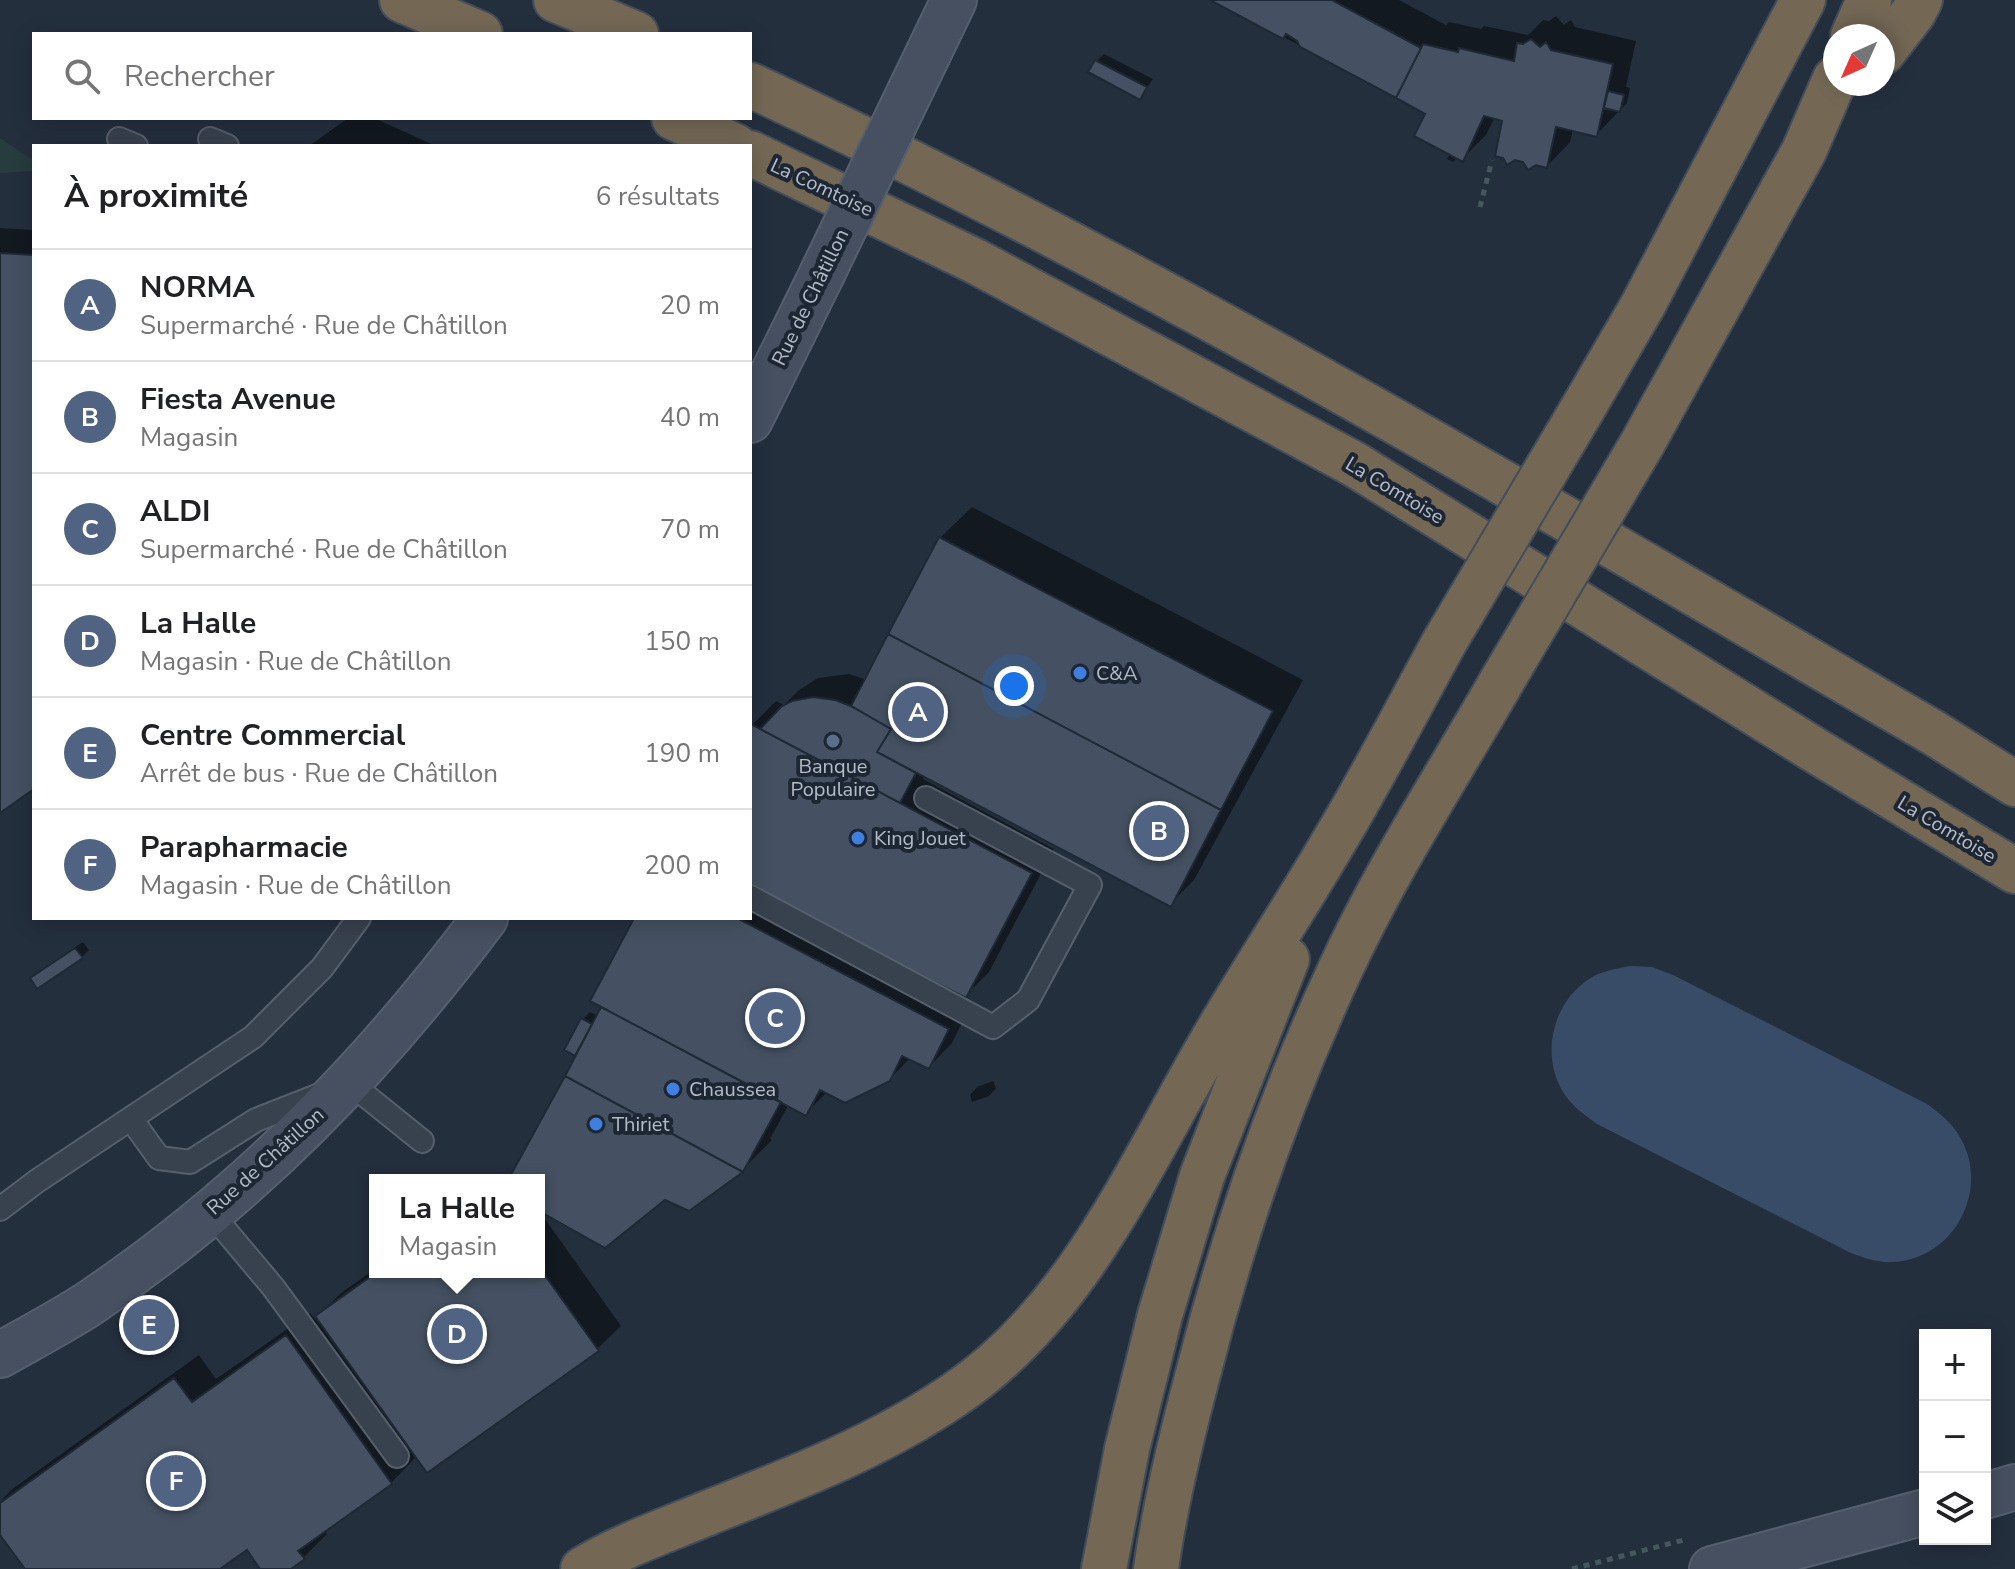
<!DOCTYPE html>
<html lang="fr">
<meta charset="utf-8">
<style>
body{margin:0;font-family:"Nunito Sans",sans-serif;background:#f6f6f6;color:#202124}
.controls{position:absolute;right:24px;bottom:24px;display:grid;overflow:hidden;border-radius:0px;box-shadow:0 4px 20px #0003}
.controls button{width:72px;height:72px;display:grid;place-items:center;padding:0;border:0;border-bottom:2px solid #e0e0e0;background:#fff;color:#202124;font:40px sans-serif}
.compass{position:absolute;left:1823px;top:24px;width:72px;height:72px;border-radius:50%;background:#fff;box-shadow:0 4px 20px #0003;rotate:225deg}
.you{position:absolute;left:1014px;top:686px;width:28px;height:28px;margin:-20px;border:6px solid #fff;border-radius:50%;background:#1a73e8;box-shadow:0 0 0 12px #1a73e833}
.badge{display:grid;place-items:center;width:52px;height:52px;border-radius:50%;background:#506383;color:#fff;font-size:26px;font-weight:700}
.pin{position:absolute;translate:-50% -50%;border:4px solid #fff;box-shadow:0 2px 8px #0006}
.popup{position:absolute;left:369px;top:1174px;width:176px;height:104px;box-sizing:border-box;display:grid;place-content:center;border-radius:0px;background:#fff;filter:drop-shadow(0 2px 6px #0005);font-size:26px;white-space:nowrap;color:#757577}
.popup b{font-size:30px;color:#202124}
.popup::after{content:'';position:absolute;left:50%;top:100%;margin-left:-16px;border:16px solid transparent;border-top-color:#fff}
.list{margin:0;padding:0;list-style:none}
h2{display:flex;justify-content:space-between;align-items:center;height:104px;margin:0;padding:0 32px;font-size:34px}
h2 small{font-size:26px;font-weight:400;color:#757577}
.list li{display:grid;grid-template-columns:52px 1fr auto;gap:24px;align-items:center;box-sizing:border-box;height:112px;padding:0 32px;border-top:2px solid #e0e0e0}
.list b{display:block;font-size:30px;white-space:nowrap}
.list p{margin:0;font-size:26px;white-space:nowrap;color:#757577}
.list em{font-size:26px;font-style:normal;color:#757577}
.icon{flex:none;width:44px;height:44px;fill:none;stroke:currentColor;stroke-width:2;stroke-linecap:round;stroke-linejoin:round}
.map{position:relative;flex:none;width:2015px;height:1569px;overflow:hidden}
.search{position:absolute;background:#fff;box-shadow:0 4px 20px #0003;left:32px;top:32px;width:720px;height:88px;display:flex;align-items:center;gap:20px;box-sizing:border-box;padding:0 28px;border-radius:0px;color:#757577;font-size:30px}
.panel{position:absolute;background:#fff;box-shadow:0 4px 20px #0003;left:32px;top:144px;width:720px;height:776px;border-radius:0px}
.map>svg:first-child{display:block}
.green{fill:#263c3f}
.water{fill:#394c67}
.shadow{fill:#0007}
.building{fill:#455162;stroke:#1f2835;stroke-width:2}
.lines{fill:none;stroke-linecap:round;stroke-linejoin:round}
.lane-casing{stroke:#565f6c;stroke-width:26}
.secondary-casing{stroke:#565f6c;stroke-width:48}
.highway-casing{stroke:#434c59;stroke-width:48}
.path{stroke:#44595c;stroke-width:5;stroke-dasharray:6 6;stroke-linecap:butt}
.lane{stroke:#38414e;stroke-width:22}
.secondary{stroke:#465061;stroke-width:44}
.highway{stroke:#746855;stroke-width:44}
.secondary-bridge-casing{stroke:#565f6c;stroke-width:48;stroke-linecap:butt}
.highway-bridge-casing{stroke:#434c59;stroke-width:48;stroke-linecap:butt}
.secondary-bridge{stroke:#465061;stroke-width:44}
.highway-bridge{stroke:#746855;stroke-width:44}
.shop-dot{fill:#3f7fe0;stroke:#1d2633;stroke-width:3}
.service-dot{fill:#5c6f8a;stroke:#1d2633;stroke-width:3}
.labels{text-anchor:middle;stroke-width:8;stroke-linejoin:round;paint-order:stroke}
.street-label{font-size:20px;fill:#b4bcc9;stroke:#1d2633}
.poi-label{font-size:20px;fill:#b4bcc9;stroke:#1d2633;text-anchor:start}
</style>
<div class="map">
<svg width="2015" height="1569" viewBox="0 0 2015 1569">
<rect width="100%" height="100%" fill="#242f3e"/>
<path class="green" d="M0 138 34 161V171L0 173Z"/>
<path class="water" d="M1630 966 1652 967 1673 975 1927 1104C1939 1113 1950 1121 1958 1134 1992 1186 1956 1259 1893 1262 1878 1263 1865 1258 1851 1253L1597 1124C1585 1115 1573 1107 1565 1095 1540 1058 1551 1004 1589 979 1601 971 1615 969 1630 966Z"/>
<path class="shadow" d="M1214 0H1399L1446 25 1449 22 1481 29 1484 26 1528 35 1543 20 1549 21 1556 16 1564 25 1571 20 1575 27 1636 41 1626 87 1630 88 1627 103 1596 135 1573 129 1570 142 1547 166 1505 119 1495 117 1486 135 1462 159 1458 157 1453 162 1447 159 1451 153 1427 113Z
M1104 54 1153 79 1140 97 1097 61Z
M348 118H374L436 146H309Z
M0 228 34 230V788L0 811Z
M972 507 1303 680 1194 880 1170 904 925 775 923 779 1054 849 989 972 965 996 870 948 868 951 971 1005 952 1043 929 1067 910 1058 889 1080 827 1092 806 1113 789 1104 770 1139 772 1140 742 1170 664 1197 539 1209V1180H510L582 1047 575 1053 583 1019 590 1012 598 1016 603 1006 636 918H750V730L752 725 776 701 784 705 799 690 818 678 849 674 867 680 940 538Z
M83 942 89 950 82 957 38 986 32 978 40 971Z
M993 1081 996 1088 989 1096 972 1102 970 1095 977 1087Z
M539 1215 545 1219 621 1326 597 1349 417 1456 391 1483 324 1530 327 1534 303 1558 288 1569H263L247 1547 216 1569H27L0 1531V1502L11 1490 199 1355 216 1379 310 1313 315 1319 341 1293 375 1269V1272H539Z"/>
<path class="building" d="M1210 0H1332L1421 48 1396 98 1300 47 1297 41 1286 34 1283 39Z
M1531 39 1540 47 1546 42 1551 50 1613 64 1597 137 1556 127 1547 168 1536 165 1528 170 1523 162 1515 160 1507 165 1503 158 1495 156 1502 121 1484 116 1463 162 1414 136 1425 114 1396 98 1423 44 1458 52 1459 48 1514 61 1517 43 1523 44Z
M1095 60 1147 87 1140 100 1088 72Z
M1608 91 1624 95 1620 112 1604 108Z
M0 253 34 255V789L0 813Z
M939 537 1273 711 1221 810 888 634Z
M888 634 1221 810 1171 907 877 752 891 729 851 706Z
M813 697 835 700 851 706 891 729 877 752 916 773 900 803 760 729 782 706 792 701Z
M751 724 1032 873 966 998 750 889Z
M634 918H737L949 1029 929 1069 902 1056 890 1081 845 1103 820 1090 806 1116 590 1001Z
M75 948 83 958 37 989 30 978Z
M601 1007 781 1102 743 1172 565 1076Z
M581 1018 592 1024 575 1056 564 1050Z
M565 1076 743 1172 689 1211 665 1200 605 1248 539 1211V1180H508Z
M539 1267 599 1351 427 1473 315 1316 377 1272H539Z
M286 1335 392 1484 298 1551 305 1559 291 1569H260L247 1550 220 1569H25L0 1535V1503L174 1378 192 1402Z"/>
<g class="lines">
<defs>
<path id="lane" d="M119 139 136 146
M210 139 227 146
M750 897 993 1027 1028 1000 1090 885 926 798
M131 1119 159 1158 190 1162 256 1120 350 1083 422 1141
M0 1209 37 1181 253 1037 322 968 359 918
M210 1212 273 1287 397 1456"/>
<path id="secondary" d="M929 52 954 0
M750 420 821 276
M0 1355C30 1338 61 1322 90 1303 248 1196 371 1070 485 918
M1985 1496 2015 1487
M1712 1569 1925 1512"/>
<path id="highway" d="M402 0 480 34
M556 0 636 34
M1853 36 1869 0
M1883 52 1913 13 1920 0
M750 85C1158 275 1545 507 1934 733L2015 784
M674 118 735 146
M750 153 975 261 1354 464 1813 749 2015 871
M1583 408 1643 305 1803 0
M1642 444 1804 151 1835 79
M583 1569C623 1545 667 1530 710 1512 794 1479 879 1446 954 1395 1079 1311 1139 1166 1212 1041 1251 974 1294 910 1333 843 1373 777 1408 708 1445 641
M1104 1569 1127 1449 1160 1315 1202 1176 1287 959
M1156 1569C1165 1503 1181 1438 1198 1374 1233 1235 1280 1099 1340 970 1387 868 1450 772 1506 674"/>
</defs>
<use href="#lane" class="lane-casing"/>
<use href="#secondary" class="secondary-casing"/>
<use href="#highway" class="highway-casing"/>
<path class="path" d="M1480 207 1492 160
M1572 1569 1684 1540"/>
<use href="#lane" class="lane"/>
<use href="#secondary" class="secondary"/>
<use href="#highway" class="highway"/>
<defs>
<path id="secondary-bridge" d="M821 276 929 52"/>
<path id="highway-bridge" d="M1445 641 1583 408
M1506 674 1642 444"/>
</defs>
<use href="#secondary-bridge" class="secondary-bridge-casing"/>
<use href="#highway-bridge" class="highway-bridge-casing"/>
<use href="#secondary-bridge" class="secondary-bridge"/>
<use href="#highway-bridge" class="highway-bridge"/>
</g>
<g class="shop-dot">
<circle cx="1080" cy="673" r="8"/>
<circle cx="858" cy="838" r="8"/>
<circle cx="673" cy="1089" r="8"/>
<circle cx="596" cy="1124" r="8"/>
</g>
<circle class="service-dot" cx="833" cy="741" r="8"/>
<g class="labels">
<g class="street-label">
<text transform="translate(822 187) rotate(25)" y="7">La Comtoise</text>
<text transform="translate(810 297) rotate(-64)" y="7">Rue de Châtillon</text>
<text transform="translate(1395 490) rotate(31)" y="7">La Comtoise</text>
<text transform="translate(1947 829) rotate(31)" y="7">La Comtoise</text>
<text transform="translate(265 1161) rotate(-42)" y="7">Rue de Châtillon</text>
</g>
<g class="poi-label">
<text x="1096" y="680">C&amp;A</text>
<text x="833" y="773" text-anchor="middle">Banque<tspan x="833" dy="23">Populaire</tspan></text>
<text x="874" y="845">King Jouet</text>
<text x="689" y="1096">Chaussea</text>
<text x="612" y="1131">Thiriet</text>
</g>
</g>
</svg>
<div class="controls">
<button>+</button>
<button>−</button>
<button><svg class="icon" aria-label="layers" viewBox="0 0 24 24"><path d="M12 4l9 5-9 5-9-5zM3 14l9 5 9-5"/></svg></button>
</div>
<svg class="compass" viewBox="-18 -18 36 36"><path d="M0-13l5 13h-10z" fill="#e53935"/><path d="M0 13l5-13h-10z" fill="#757577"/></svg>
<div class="you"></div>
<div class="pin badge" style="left:918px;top:712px">A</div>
<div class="pin badge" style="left:1159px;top:831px">B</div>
<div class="pin badge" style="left:775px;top:1018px">C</div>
<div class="pin badge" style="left:457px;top:1334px">D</div>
<div class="popup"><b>La Halle</b>Magasin</div>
<div class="pin badge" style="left:149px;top:1325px">E</div>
<div class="pin badge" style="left:176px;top:1481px">F</div>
<div class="search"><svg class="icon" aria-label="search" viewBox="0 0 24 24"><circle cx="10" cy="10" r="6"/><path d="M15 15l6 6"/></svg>Rechercher</div>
<section class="panel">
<h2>À proximité<small>6 résultats</small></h2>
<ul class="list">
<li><span class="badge">A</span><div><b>NORMA</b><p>Supermarché · Rue de Châtillon</p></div><em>20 m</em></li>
<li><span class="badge">B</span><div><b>Fiesta Avenue</b><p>Magasin</p></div><em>40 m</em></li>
<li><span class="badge">C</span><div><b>ALDI</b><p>Supermarché · Rue de Châtillon</p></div><em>70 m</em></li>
<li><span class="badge">D</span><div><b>La Halle</b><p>Magasin · Rue de Châtillon</p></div><em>150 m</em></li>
<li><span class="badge">E</span><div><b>Centre Commercial</b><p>Arrêt de bus · Rue de Châtillon</p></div><em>190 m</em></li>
<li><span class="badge">F</span><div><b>Parapharmacie</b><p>Magasin · Rue de Châtillon</p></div><em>200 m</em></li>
</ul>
</section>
</div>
